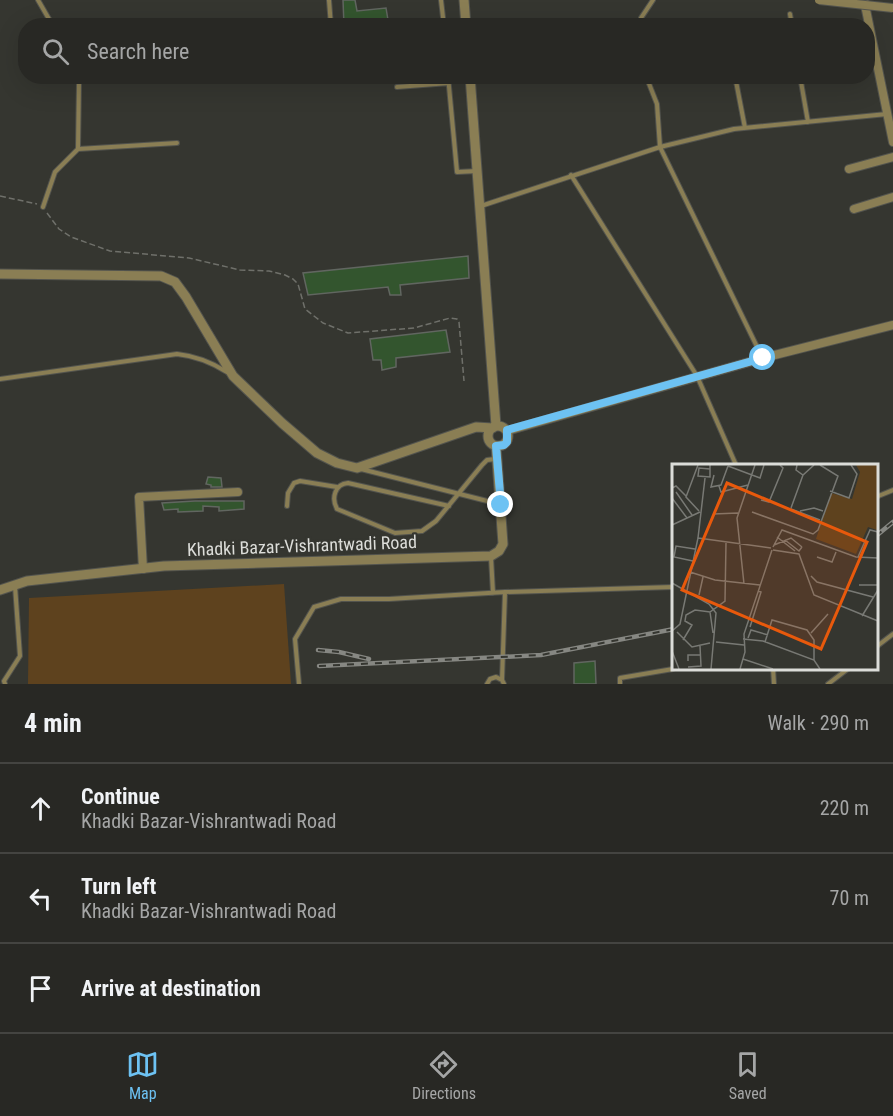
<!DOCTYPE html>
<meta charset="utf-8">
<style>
body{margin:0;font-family:"Roboto Condensed",sans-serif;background:#343431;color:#f1f3f6}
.stop{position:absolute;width:18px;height:18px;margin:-14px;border:4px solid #6dc2f3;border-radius:50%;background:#fff}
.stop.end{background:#6dc2f3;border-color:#fff;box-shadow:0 2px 6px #0008}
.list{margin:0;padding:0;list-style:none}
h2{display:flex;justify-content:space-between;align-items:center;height:78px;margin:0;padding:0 24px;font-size:26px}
h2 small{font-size:20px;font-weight:400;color:#a5a6a6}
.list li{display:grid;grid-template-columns:39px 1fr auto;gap:18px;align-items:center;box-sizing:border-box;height:90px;padding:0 24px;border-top:2px solid #444441}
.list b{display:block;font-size:22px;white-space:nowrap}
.list p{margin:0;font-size:20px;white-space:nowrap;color:#a5a6a6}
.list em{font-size:20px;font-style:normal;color:#a5a6a6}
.icon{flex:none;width:33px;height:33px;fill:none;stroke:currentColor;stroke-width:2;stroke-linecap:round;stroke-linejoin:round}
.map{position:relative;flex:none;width:893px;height:684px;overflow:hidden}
.search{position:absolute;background:#282824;box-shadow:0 6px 24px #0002;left:18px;right:18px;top:18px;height:66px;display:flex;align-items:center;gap:15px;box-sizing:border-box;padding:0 21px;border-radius:24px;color:#a5a6a6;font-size:22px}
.sheet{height:348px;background:#282824}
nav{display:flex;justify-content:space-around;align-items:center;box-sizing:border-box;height:84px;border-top:2px solid #444441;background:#282824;font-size:16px;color:#a5a6a6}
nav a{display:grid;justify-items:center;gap:3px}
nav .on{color:#6dc2f3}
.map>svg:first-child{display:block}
.green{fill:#5e421e}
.building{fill:#33552e;stroke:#616660;stroke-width:1.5}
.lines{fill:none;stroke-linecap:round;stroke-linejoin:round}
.service-casing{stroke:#53544e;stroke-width:6}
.minor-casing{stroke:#53544e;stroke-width:10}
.tertiary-casing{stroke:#53544e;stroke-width:11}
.path{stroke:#6f706a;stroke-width:1.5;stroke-dasharray:6 3;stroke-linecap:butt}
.service{stroke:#8a7e54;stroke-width:4}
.minor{stroke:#8a7e54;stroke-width:8}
.tertiary{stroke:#8a7e54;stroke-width:9}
.rail-casing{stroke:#868782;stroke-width:4.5}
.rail{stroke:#353630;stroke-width:2;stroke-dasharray:7;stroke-linecap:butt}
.minor-bridge-casing{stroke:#53544e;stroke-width:10;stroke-linecap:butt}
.minor-bridge{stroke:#8a7e54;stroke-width:8}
.route{stroke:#6dc2f3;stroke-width:8}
.labels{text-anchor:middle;stroke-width:4.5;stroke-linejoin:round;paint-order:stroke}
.street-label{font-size:18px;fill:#dcddd9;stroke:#353630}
.inset-road{fill:none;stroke:#787974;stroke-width:1.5}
.view{fill:#e8590c;fill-opacity:0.15;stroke:#e8590c;stroke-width:3}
.inset-edge{fill:none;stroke:#dcddd9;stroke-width:3}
</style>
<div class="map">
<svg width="893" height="684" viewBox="0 0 893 684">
<rect width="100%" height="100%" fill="#353630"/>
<path class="green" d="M284 584 291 684H28L29 598Z"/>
<path class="building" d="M343 0H355L357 11 386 8 389 26H344Z
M468 256 469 278 400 285 401 295H390L388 287 308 295 303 273Z
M446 330 450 352 396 358V367L382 370 381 360H373L370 339Z
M208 477 221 478 222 487H211V485L206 484Z
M195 501H244V509L219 511V507L203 506V511L178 512V509L164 510 162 503Z
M595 661 596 684H574V663Z"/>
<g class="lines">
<defs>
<path id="service" d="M38 0 53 26
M329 0 331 26
M441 0 444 26
M790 14 792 26
M639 26 641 18 653 0
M448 76 457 172 477 171
M646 76 657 104 660 147 762 357
M735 76 745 128
M800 76 808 122
M397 87 449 83
M78 149 177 143
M571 175 697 376 736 465
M481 206 660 147 734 129 887 114
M43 207 55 172 78 149 79 81 83 76
M0 379 177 354C196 356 211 362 227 372
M361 469 499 504
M876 497 893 490
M287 506 288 493 294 483 300 481 337 487
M449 506 348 483C335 484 331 498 337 509L395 533 422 531 436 521 482 465 487 460 495 459
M491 557 493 593
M876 647 893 634
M773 668 774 684
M502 680 505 592
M5 684 4 681 20 656 15 586
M299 684 295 639 314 607 341 599H389L505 592 674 587
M487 684 490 679 496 677 502 680 504 684
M620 684V678L673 669
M828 684 849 668"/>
<path id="minor" d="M864 0 893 142
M849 169 893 157
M854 209 893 197
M507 431 763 358 893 325
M143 569 139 497 238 492"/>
<path id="tertiary" d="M464 0 466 26
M470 76 496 426
M0 274 161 276 175 282 186 297 233 376 282 423 317 453 337 463 357 468 476 427 493 428
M488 436a10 10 0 1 1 20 0a10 10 0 1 1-20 0Z
M0 590 27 581 164 566 491 556 499 551 503 544 496 446"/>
</defs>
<use href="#service" class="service-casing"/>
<use href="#minor" class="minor-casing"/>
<use href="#tertiary" class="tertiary-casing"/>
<path class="path" d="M0 196 37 204
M47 213 59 229 71 237 110 251 189 258 240 270 269 271 285 275 293 279 298 284 305 309 323 323 348 333 414 328 450 318 457 319 459 322 464 381"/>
<use href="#service" class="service"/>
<use href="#minor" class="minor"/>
<use href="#tertiary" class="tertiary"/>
<defs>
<path id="rail" d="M876 536 893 522
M318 650 339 652 369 659
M319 666 541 655 674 629"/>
</defs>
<use href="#rail" class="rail-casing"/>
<use href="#rail" class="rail"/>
<defs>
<path id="minor-bridge" d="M819 0 893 8"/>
</defs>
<use href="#minor-bridge" class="minor-bridge-casing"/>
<use href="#minor-bridge" class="minor-bridge"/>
</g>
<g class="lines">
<path class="route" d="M501 505 496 446 504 445 507 442V430L763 358"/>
</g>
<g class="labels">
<g class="street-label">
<text transform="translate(302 546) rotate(-2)" y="6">Khadki Bazar-Vishrantwadi Road</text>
</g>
</g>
<g transform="translate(672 464)">
<rect width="206" height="206" fill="#353630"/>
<path d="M184 1H205V66L196 63 184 90 144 75 159 29 180 35 188 8Z" fill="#5e421e"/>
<path class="inset-road" d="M26 1 14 33 27 47M125 1 124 6 131 11 142 1M56 2 88 14 92 1M38 5 27 4 26 12 38 13V1M42 11 39 23 49 21 56 2M47 22 49 28 76 21M0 24 4 22 14 32M158 27 177 34 185 10 179 1M4 28 20 51M0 34 15 54M89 36 97 38 111 4 108 1M119 44 131 11M119 45 148 56M128 47 142 44 151 47M80 48 141 70 146 66 166 12 148 1M41 50 66 49M0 61 28 48M105 73 123 87M26 74 99 84M113 76 127 87 130 83M102 81 119 74 130 83M101 83 110 66 184 93 206 94M101 86 127 90 142 131 206 157M145 93 160 98 164 88M186 93 198 66 206 68M21 97 2 93 4 82 23 85M18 108 43 116 88 121M139 112 145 118 201 133M0 119 37 140 44 149 39 205M72 120 65 54 83 1M187 121H206M27 131 31 113M38 148 41 169M190 152 206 126M78 163 89 128 86 127M0 167 8 160 26 74 33 14M5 168 20 183 38 179M139 169 156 150M76 174 79 166 96 171M71 175 91 177 142 196 148 205M11 176 20 161 13 157 14 151 23 146 38 148 53 137 54 79M44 178 72 181M93 178 100 156 135 166 142 176V196M0 187 7 205M71 195 101 205M16 197V191H28M16 203 29 202 28 182M68 205 73 188 72 170 100 86"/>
<path class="view" d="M55 19 195 78 149 185 10 126Z"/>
<rect width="206" height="206" class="inset-edge"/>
</g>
</svg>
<div class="stop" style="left:763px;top:358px"></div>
<div class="stop end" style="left:501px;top:505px"></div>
<div class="search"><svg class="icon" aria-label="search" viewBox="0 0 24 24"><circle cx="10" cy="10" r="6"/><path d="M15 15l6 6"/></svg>Search here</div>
</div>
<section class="sheet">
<h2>4 min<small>Walk · 290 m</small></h2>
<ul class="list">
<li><svg class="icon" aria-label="ahead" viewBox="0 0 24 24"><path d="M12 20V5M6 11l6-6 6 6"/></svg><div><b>Continue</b><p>Khadki Bazar-Vishrantwadi Road</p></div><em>220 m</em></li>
<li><svg class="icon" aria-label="left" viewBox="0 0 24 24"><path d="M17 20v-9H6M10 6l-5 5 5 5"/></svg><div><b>Turn left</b><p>Khadki Bazar-Vishrantwadi Road</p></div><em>70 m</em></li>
<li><svg class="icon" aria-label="arrive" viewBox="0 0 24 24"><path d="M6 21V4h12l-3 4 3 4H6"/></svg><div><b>Arrive at destination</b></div></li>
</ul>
</section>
<nav>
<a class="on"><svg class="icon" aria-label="map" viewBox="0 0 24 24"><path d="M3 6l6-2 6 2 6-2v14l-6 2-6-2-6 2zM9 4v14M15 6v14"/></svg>Map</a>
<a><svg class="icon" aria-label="directions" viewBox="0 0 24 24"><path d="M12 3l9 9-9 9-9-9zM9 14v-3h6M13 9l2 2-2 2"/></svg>Directions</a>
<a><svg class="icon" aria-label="saved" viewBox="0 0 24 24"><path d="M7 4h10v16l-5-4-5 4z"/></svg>Saved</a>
</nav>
